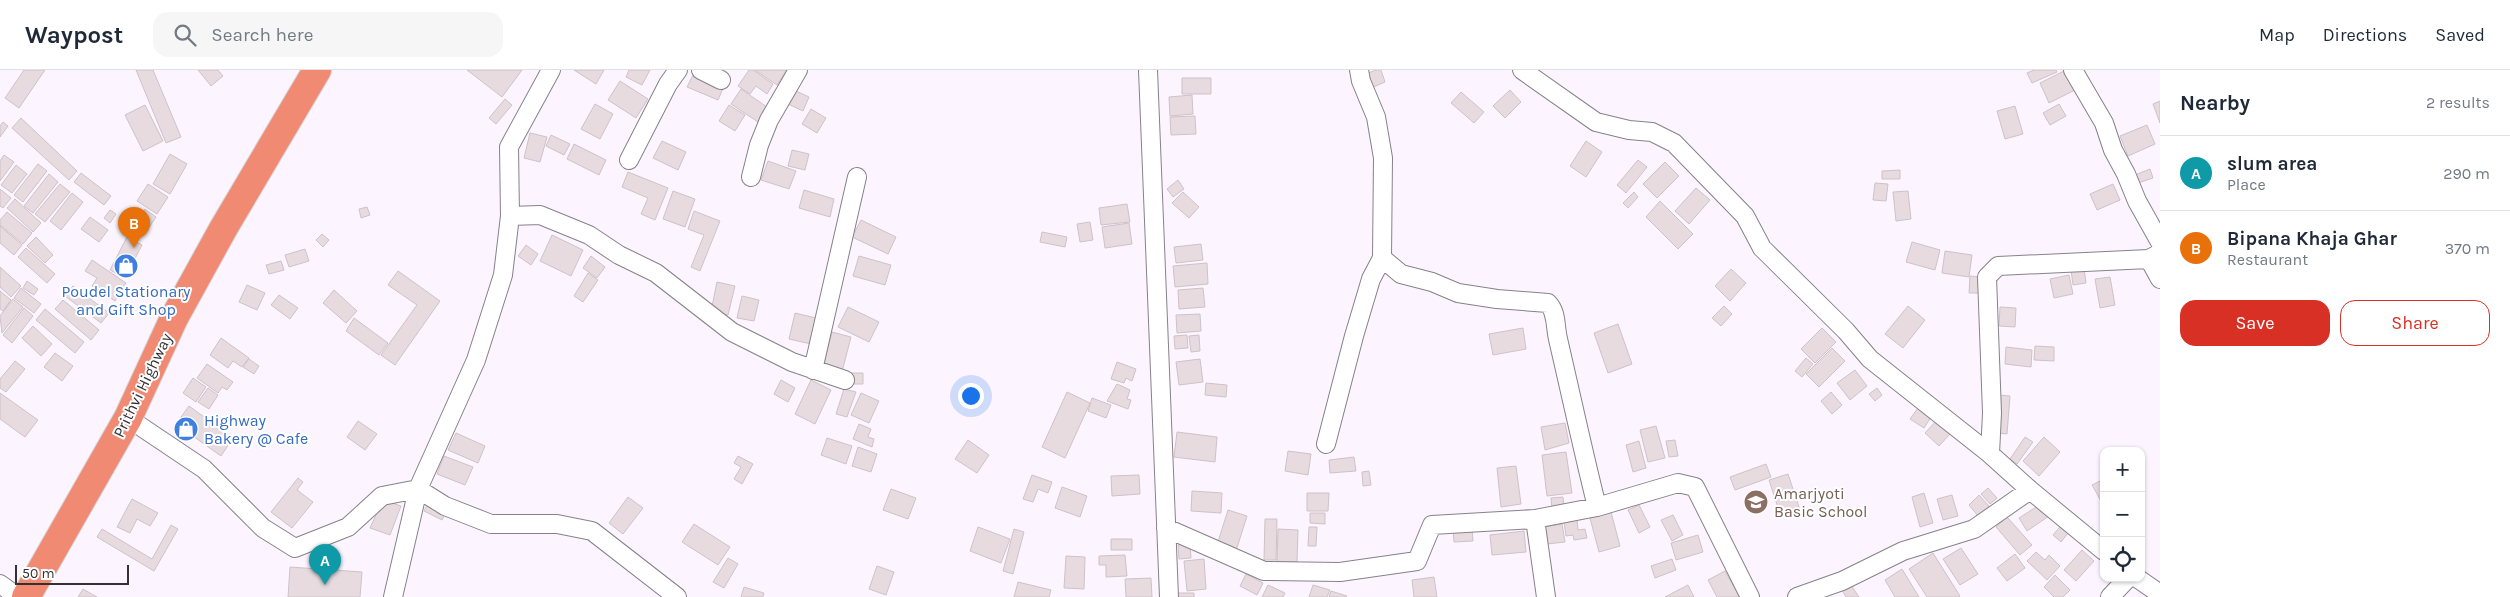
<!DOCTYPE html>
<meta charset="utf-8">
<style>
body{margin:0;font-family:Karla,sans-serif;background:#f6f6f7;color:#1f2937}
.controls{position:absolute;right:15px;bottom:15px;display:grid;overflow:hidden;border-radius:10px;box-shadow:0 1px 4px #0004}
.controls button{width:45px;height:45px;display:grid;place-items:center;padding:0;border:0;border-bottom:1px solid #e0e1e3;background:#fff;color:#1f2937;font:25px sans-serif}
.scale{position:absolute;left:15px;bottom:12px;width:114px;box-sizing:border-box;padding-left:5px;border:2px solid #343135;border-top:0;font-size:14px;line-height:18px;white-space:nowrap;color:#343135;-webkit-text-stroke:4px #fff;paint-order:stroke}
.you{position:absolute;left:970px;top:325px;width:18px;height:18px;margin:-12px;border:4px solid #fff;border-radius:50%;background:#1a73e8;box-shadow:0 0 0 8px #1a73e833}
.badge{display:grid;place-items:center;width:32px;height:32px;border-radius:50%;background:#d93025;color:#fff;font-size:16px;font-weight:700}
.pin{position:absolute;translate:-50% -41px;filter:drop-shadow(0 1px 2px #0008)}
.pin::after{content:'';position:absolute;top:26px;width:18px;height:15px;background:inherit;clip-path:polygon(0 0,100% 0,50% 100%)}
.list{margin:0;padding:0;list-style:none}
h2{display:flex;justify-content:space-between;align-items:center;height:65px;margin:0;padding:0 20px;font-size:21px}
h2 small{font-size:16px;font-weight:400;color:#747a83}
.list li{display:grid;grid-template-columns:32px 1fr auto;gap:15px;align-items:center;box-sizing:border-box;height:75px;padding:0 20px;border-top:1px solid #e0e1e3}
.list b{display:block;font-size:19px;white-space:nowrap}
.list p{margin:0;font-size:16px;white-space:nowrap;color:#747a83}
.list em{font-size:16px;font-style:normal;color:#747a83}
.actions{display:flex;gap:10px;padding:15px 20px}
.actions a{flex:1;padding:11px 0;border:1px solid #d93025;border-radius:15px;text-align:center;font-size:18px;color:#d93025}
.actions .main{background:#d93025;color:#fff}
.icon{flex:none;width:28px;height:28px;fill:none;stroke:currentColor;stroke-width:2;stroke-linecap:round;stroke-linejoin:round}
.map{position:relative;flex:none;width:2160px;height:527px;overflow:hidden}
header{display:flex;align-items:center;gap:30px;box-sizing:border-box;height:70px;padding:0 25px;background:#fff;border-bottom:1px solid #e0e1e3}
header strong{font-size:24px}
nav{display:flex;gap:28px;margin-inline-start:auto;font-size:18px}
.search{width:350px;height:45px;background:#f6f6f7;display:flex;align-items:center;gap:12px;box-sizing:border-box;padding:0 18px;border-radius:15px;color:#747a83;font-size:19px}
main{display:flex}
aside{flex:1;background:#fff}
.map>svg:first-child{display:block}
.building{fill:#e7dbe0;stroke:#cec2c7}
.lines{fill:none;stroke-linecap:round;stroke-linejoin:round}
.minor-casing{stroke:#87818a;stroke-width:20}
.trunk-casing{stroke:#d6d6d7;stroke-width:30}
.minor{stroke:#fff;stroke-width:18}
.trunk{stroke:#f08a73;stroke-width:28}
.labels{text-anchor:middle;stroke-width:4;stroke-linejoin:round;paint-order:stroke}
.shop-label{font-size:16px;fill:#366cbe;stroke:#fff}
.street-label{font-size:16px;fill:#343135;stroke:#fff}
.education-label{font-size:16px;fill:#785e54;stroke:#fff;text-anchor:start}
</style>
<header>
<strong>Waypost</strong>
<div class="search"><svg class="icon" aria-label="search" viewBox="0 0 24 24"><circle cx="10" cy="10" r="6"/><path d="M15 15l6 6"/></svg>Search here</div>
<nav><a>Map</a><a>Directions</a><a>Saved</a></nav>
</header>
<main>
<div class="map">
<svg width="2160" height="527" viewBox="0 0 2160 527">
<rect width="100%" height="100%" fill="#fcf5ff"/>
<path class="building" d="M24 0H45L19 38 5 28Z
M136 0H153L181 67 166 73Z
M198 0H218L223 6 211 16Z
M467 0H522L502 27Z
M574 0H604L596 14Z
M629 0H650L642 15 626 7Z
M749 0H753L773 14 767 24 756 16 750 24 738 16Z
M755 0H785L786 1 777 15Z
M1376 0H1381L1385 12 1369 19 1363 5Z
M2034 0H2056L2057 2 2032 13 2027 3Z
M2066 0 2077 19 2049 33 2040 13Z
M694 3 724 16 718 30 687 17Z
M1182 8H1211V24H1182Z
M620 11 648 29 636 48 608 30Z
M741 19 767 37 758 52 731 34Z
M794 20 809 27 803 41 788 34Z
M1510 20 1521 32 1505 48 1493 36Z
M1461 22 1484 42 1474 53 1451 33Z
M1192 25 1193 44 1170 46 1169 27Z
M505 29 512 35 496 54 489 48Z
M2160 31V53L2153 34Z
M595 34 613 44 600 69 581 59Z
M2059 34 2066 46 2050 55 2043 43Z
M145 35 163 71 143 81 125 45Z
M729 35 745 45 735 61 719 51Z
M2015 36 2023 64 2005 69 1997 41Z
M811 39 826 48 817 63 802 54Z
M1195 46 1196 64 1171 65 1170 47Z
M21 48 77 101 69 110 12 58Z
M3 52 8 56 0 67V56Z
M2147 55 2155 74 2128 86 2120 66Z
M530 63 547 67 540 92 524 88Z
M551 65 570 74 564 85 546 76Z
M662 71 686 82 678 100 653 88Z
M1586 71 1602 82 1586 107 1570 96Z
M574 74 606 90 599 105 567 89Z
M792 80 809 84 805 100 788 96Z
M170 84 187 94 170 124 153 114Z
M4 85 14 92 0 111V91Z
M1638 90 1647 97 1626 123 1617 115Z
M768 91 796 101 789 119 761 110Z
M1665 92 1679 106 1657 128 1643 114Z
M38 94 47 101 23 132 14 125Z
M16 95 27 104 12 123 1 115Z
M2150 99 2153 108 2138 113 2135 105Z
M1900 100V109H1882V101Z
M628 102 668 118 655 150 641 144 648 128 622 117Z
M81 103 111 126 104 135 74 112Z
M49 104 58 112 33 143 24 136Z
M1178 110 1184 119 1173 127 1167 119Z
M1875 113 1888 114 1886 131 1873 130Z
M60 114 70 122 45 152 35 144Z
M148 114 168 127 157 144 137 131Z
M2113 114 2120 130 2097 140 2090 124Z
M1696 118 1710 130 1689 154 1675 141Z
M0 119 11 128 3 138 0 136Z
M804 120 834 129 830 147 799 138Z
M673 121 695 129 685 157 663 149Z
M1908 121 1911 149 1896 151 1893 122Z
M1183 122 1199 137 1189 148 1172 133Z
M1634 122 1638 127 1628 138 1623 133Z
M72 123 83 132 61 160 50 151Z
M15 129 41 153 33 162 7 138Z
M1660 131 1693 164 1678 179 1646 147Z
M1127 134 1130 152 1101 155 1099 138Z
M367 137 370 145 361 148 359 139Z
M145 139 156 147 148 159 137 151Z
M110 140 116 144 110 153 104 148Z
M694 141 720 151 700 201 691 197 704 165 688 159Z
M7 142 32 163 23 174 0 155V150Z
M90 147 108 160 99 172 81 159Z
M861 150 896 167 888 184 852 167Z
M1090 152 1093 170 1080 172 1077 154Z
M1129 153 1132 174 1105 178 1102 157Z
M0 156 22 175 14 185 0 173Z
M1042 162 1067 167 1065 177 1040 172Z
M322 164 329 170 323 177 316 170Z
M552 165 583 180 571 206 540 191Z
M36 167 53 185 45 193 27 176Z
M127 167 142 175 125 208 110 200Z
M1912 172 1940 180 1935 200 1906 192Z
M1201 174 1203 190 1176 193 1174 177Z
M526 175 538 184 531 195 518 186Z
M26 178 55 204 47 213 18 187Z
M305 179 309 191 289 197 285 185Z
M1945 181 1972 185 1969 207 1942 203Z
M591 186 605 197 597 208 583 198Z
M859 186 891 195 885 215 853 206Z
M92 190 126 213 115 231 92 216 97 208 85 201Z
M281 191 284 200 269 204 266 195Z
M1207 193 1208 214 1175 217 1173 196Z
M0 197 21 216 11 227 0 217Z
M2084 198 2086 213 2073 215 2071 200Z
M1731 199 1746 213 1730 231 1715 216Z
M398 201 440 231 395 295 381 285 417 235 388 215Z
M588 203 598 210 583 232 574 226Z
M2069 205 2073 224 2054 228 2050 209Z
M1970 206 1982 207V223H1969Z
M2110 207 2115 235 2100 238 2095 209Z
M27 211 38 219 34 225 23 218Z
M717 212 735 216 728 245 711 241Z
M247 215 265 223 257 240 239 232Z
M73 216 109 243 101 253 65 226Z
M21 218 41 234 34 243 14 228Z
M1203 218 1205 237 1179 239 1178 220Z
M334 220 357 241 346 253 323 233Z
M0 221 11 230 3 241 0 239Z
M279 225 298 238 290 249 271 235Z
M742 226 759 230 754 251 737 248Z
M13 229 23 237 2 263 0 246Z
M63 230 99 260 91 270 55 239Z
M1724 236 1732 244 1721 256 1712 248Z
M1908 236 1925 250 1903 278 1885 264Z
M848 237 879 252 869 272 838 257Z
M2000 237 2016 238 2015 257 1999 256Z
M24 238 33 246 12 273 3 265Z
M45 239 84 272 75 283 36 250Z
M795 243 816 248 811 274 789 269Z
M1200 244 1201 261 1177 263 1176 245Z
M354 248 388 273 379 285 346 261Z
M1618 254 1632 294 1608 303 1594 263Z
M33 256 52 274 41 286 22 268Z
M1523 258 1526 279 1493 285 1489 264Z
M1822 258 1836 272 1815 293 1801 279Z
M832 262 851 267 842 302 823 297Z
M1187 265 1188 278 1175 279 1174 266Z
M1199 265 1200 281 1191 282 1189 266Z
M221 268 249 288 242 297 233 291 228 298 210 285Z
M2035 276 2054 277V291L2034 290Z
M2006 277 2032 280 2031 297 2005 294Z
M1832 278 1845 291 1819 317 1806 304Z
M55 283 73 296 62 311 44 297Z
M1806 288 1813 294 1802 307 1795 301Z
M249 289 259 296 254 304 243 297Z
M1200 289 1203 312 1179 315 1176 292Z
M15 291 25 299 6 322 0 318V309Z
M1117 292 1136 299 1132 311 1126 308 1124 313 1111 309Z
M207 294 233 312 227 320 222 317 218 323 197 308Z
M1855 300 1867 316 1850 330 1837 313Z
M847 303H863V314H847Z
M193 308 206 317 196 332 183 323Z
M781 310 795 318 788 332 774 324Z
M811 310 831 320 815 354 795 344Z
M1206 313 1227 315 1226 327 1205 325Z
M1117 314 1130 320 1127 329 1131 330 1128 339 1107 331Z
M208 318 218 325 209 339 198 332Z
M1877 318 1882 325 1875 331 1869 324Z
M844 319 856 322 847 347 836 344Z
M1067 322 1090 333 1065 388 1042 377Z
M1831 322 1842 335 1832 344 1821 331Z
M0 323 38 350 25 367 0 349Z
M861 323 879 331 869 353 851 345Z
M1999 325 2010 326 2007 364 1997 363Z
M1092 328 1111 335 1106 348 1088 341Z
M189 336 233 368 221 386 176 354Z
M1918 338 1931 347 1924 358 1910 349Z
M358 351 377 364 365 380 347 367Z
M1936 351 1950 364 1939 376 1925 363Z
M1565 353 1569 373 1545 380 1541 357Z
M859 354 871 359 868 367 874 369 872 377 853 369Z
M1656 356 1665 388 1648 392 1640 360Z
M1177 362 1217 367 1215 392 1174 387Z
M456 363 485 376 478 393 448 380Z
M2025 367 2033 372 2017 394 2010 389Z
M2044 367 2060 382 2039 406 2023 391Z
M827 368 852 376 846 394 821 385Z
M968 370 989 385 977 403 955 389Z
M1675 370 1678 386 1669 387 1666 371Z
M1639 371 1646 398 1633 402 1626 375Z
M858 377 877 384 871 402 852 396Z
M1288 381 1311 384 1308 405 1285 401Z
M1566 382 1572 423 1547 426 1542 385Z
M444 386 473 397 465 415 437 404Z
M738 386 753 394 742 414 734 409 741 397 734 393Z
M1354 387 1356 401 1330 403 1329 390Z
M1766 394 1771 407 1735 420 1730 407Z
M1516 396 1521 434 1501 437 1497 398Z
M1369 401 1371 415 1363 416 1362 402Z
M1788 404 1800 440 1781 447 1769 410Z
M1032 405 1052 412 1048 423 1038 419 1033 432 1023 429Z
M1139 405 1140 424 1112 426 1111 406Z
M298 408 303 412 297 420 313 432 292 458 271 442Z
M2104 409V430L2101 431 2092 415Z
M1062 417 1087 426 1080 447 1055 438Z
M1988 418 1997 428 1990 434 1981 424Z
M891 419 916 428 908 449 883 440Z
M1192 421 1222 423 1221 443 1191 441Z
M1307 423H1329L1328 441H1307Z
M1924 423 1933 453 1920 457 1912 427Z
M1952 425 1958 446 1943 450 1937 429Z
M1979 425 1989 436 1978 446 1969 435Z
M628 427 643 438 623 464 609 453Z
M1563 427 1564 437 1552 439 1551 428Z
M132 429 158 443 150 456 137 449 130 463 117 457Z
M383 430 401 436 390 465 370 458Z
M429 431 447 440 442 450 424 441Z
M2041 434 2049 446 2027 461 2019 448Z
M1639 435 1650 457 1639 463 1628 440Z
M1228 440 1247 446 1236 481 1217 475Z
M1611 442 1620 476 1599 482 1590 448Z
M1310 443H1325V454L1310 453Z
M1673 445 1683 465 1672 471 1661 450Z
M2007 447 2032 475 2020 485 1996 457Z
M1265 449H1277L1276 490H1264Z
M1577 450 1578 460 1585 459 1587 468 1574 470 1573 465 1566 466 1564 452Z
M694 454 730 477 718 495 682 472Z
M1562 454 1565 472 1547 474 1544 457Z
M171 455 178 459 154 501 97 467 102 459 152 489Z
M978 457 1010 469 1001 493 970 481Z
M1309 457H1317L1316 476H1308Z
M2060 457 2068 463 2061 472 2053 465Z
M1014 459 1024 462 1013 504 1003 501Z
M1278 459 1298 460 1297 492H1277Z
M1472 459 1473 471 1454 472 1453 460Z
M1524 461 1526 482 1492 485 1490 465Z
M1698 465 1703 482 1676 490 1671 473Z
M1111 469H1132V480H1111Z
M1190 474 1191 488 1179 489 1178 475Z
M1961 478 1978 504 1960 515 1943 489Z
M2082 480 2094 491 2076 511 2064 500Z
M2036 482 2045 490 2049 485 2060 496 2047 510 2027 491Z
M1933 483 1960 526 1958 527H1927L1909 499Z
M2015 484 2025 498 2007 511 1997 498Z
M1125 485 1127 506 1106 507V495H1099V486Z
M1066 486 1085 487 1084 519 1064 518Z
M728 488 738 494 724 518 713 512Z
M1204 489 1206 519 1187 521 1184 491Z
M1672 489 1676 500 1655 508 1651 496Z
M877 496 894 502 886 525 869 519Z
M290 497 362 502 360 527H288Z
M1902 499 1919 527H1895L1885 510Z
M1725 501 1739 526 1738 527H1717L1708 510Z
M1246 504 1263 513 1257 525 1240 516Z
M2055 505 2070 520 2063 527H2054L2044 517Z
M1434 507 1437 527H1414L1412 510Z
M1151 508 1152 527H1126L1125 509Z
M1018 512 1051 520 1049 527H1014Z
M1268 515 1285 523 1283 527H1262Z
M1313 515 1330 520 1327 527H1309Z
M1688 515 1694 527H1665Z
M1851 515 1859 527H1846L1842 520Z
M744 517 764 523 763 527H741Z
M83 519 97 527H78Z
M1331 521 1347 526 1346 527H1329Z
M1178 523H1194V527H1178Z"/>
<g class="lines">
<defs>
<path id="minor" d="M701 0 721 10
M1148 0 1169 527
M1522 0 1596 52 1629 60 1652 62 1674 73 1745 146 1762 178 1846 261 1870 289 1990 384 2030 420
M2073 0 2104 53 2113 80 2126 104 2137 131 2160 172
M629 90 668 14 678 0
M751 107 759 75 769 50 798 0
M510 146 540 145 589 165 619 185 656 203 732 262 792 292 845 310
M1382 188 1401 204 1432 212 1458 223 1497 229 1548 233C1557 242 1555 257 1558 269 1571 325 1583 381 1597 437
M2149 189 2160 209
M813 300 857 107
M128 348 204 399 263 458 295 478 348 457 382 426 418 419 445 436 491 454H557L592 461 677 527
M1326 374 1354 266 1371 209 1382 188 1383 88 1376 47 1361 11 1359 0
M1990 384 1992 343 1987 207 1998 196 2149 189 2160 183
M1535 449 1597 437 1678 413 1695 417 1750 527
M1166 458 1264 501 1340 502 1417 491 1432 455 1535 449 1546 527
M2137 508 2160 524
M0 514 18 527
M393 527 418 419 476 290 503 205 510 146 509 77 551 0
M1797 527 1842 511 1903 481 1974 459 2030 420 2104 481
M2110 527 2128 508"/>
<path id="trunk" d="M26 527 128 348 174 248 223 159 317 0"/>
</defs>
<use href="#minor" class="minor-casing"/>
<use href="#trunk" class="trunk-casing"/>
<use href="#minor" class="minor"/>
<use href="#trunk" class="trunk"/>
</g>
<defs>
<symbol id="shop-disc" viewBox="-11 -11 22 22"><circle r="9.5" fill="#3f7fe0" stroke="#fff"/><path d="M-5-2.5h2.3a2.7 3.5 0 0 1 5.4 0H5L5.5 6h-11ZM-1.5-2.5h3a1.5 2.3 0 0 0-3 0Z" fill="#fff"/></symbol>
<symbol id="school-disc" viewBox="-11 -11 22 22"><circle r="9.5" fill="#8d6e63" stroke="#fff"/><path d="M0-5L7-2L0 1L-7-2ZM-4 1L0 2.5L4 1V4Q0 6-4 4Z" fill="#fff"/></symbol>
</defs>
<g fill-rule="evenodd">
<use href="#shop-disc" x="112" y="182" width="28" height="28"/>
<use href="#shop-disc" x="172" y="345" width="28" height="28"/>
<use href="#school-disc" x="1742" y="418" width="28" height="28"/>
</g>
<g class="labels">
<g class="shop-label">
<text x="126" y="227">Poudel Stationary<tspan x="126" dy="18">and Gift Shop</tspan></text>
<text x="204" y="356" text-anchor="start">Highway<tspan x="204" dy="18">Bakery @ Cafe</tspan></text>
</g>
<g class="street-label">
<text transform="translate(142 315) rotate(-64)" y="6">Prithvi Highway</text>
</g>
<g class="education-label">
<text x="1774" y="429">Amarjyoti<tspan x="1774" dy="18">Basic School</tspan></text>
</g>
</g>
</svg>
<div class="controls">
<button>+</button>
<button>−</button>
<button><svg class="icon" aria-label="locate" viewBox="0 0 24 24"><circle cx="12" cy="12" r="6"/><path d="M12 2v4M12 18v4M2 12h4M18 12h4"/></svg></button>
</div>
<div class="scale">50 m</div>
<div class="you"></div>
<div class="pin badge" style="left:325px;top:515px;background:#0f9aa8">A</div>
<div class="pin badge" style="left:134px;top:178px;background:#e8710a">B</div>
</div>
<aside>
<h2>Nearby<small>2 results</small></h2>
<ul class="list">
<li><span class="badge" style="background:#0f9aa8">A</span><div><b>slum area</b><p>Place</p></div><em>290 m</em></li>
<li><span class="badge" style="background:#e8710a">B</span><div><b>Bipana Khaja Ghar</b><p>Restaurant</p></div><em>370 m</em></li>
</ul>
<div class="actions"><a class="main">Save</a><a>Share</a></div>
</aside>
</main>
